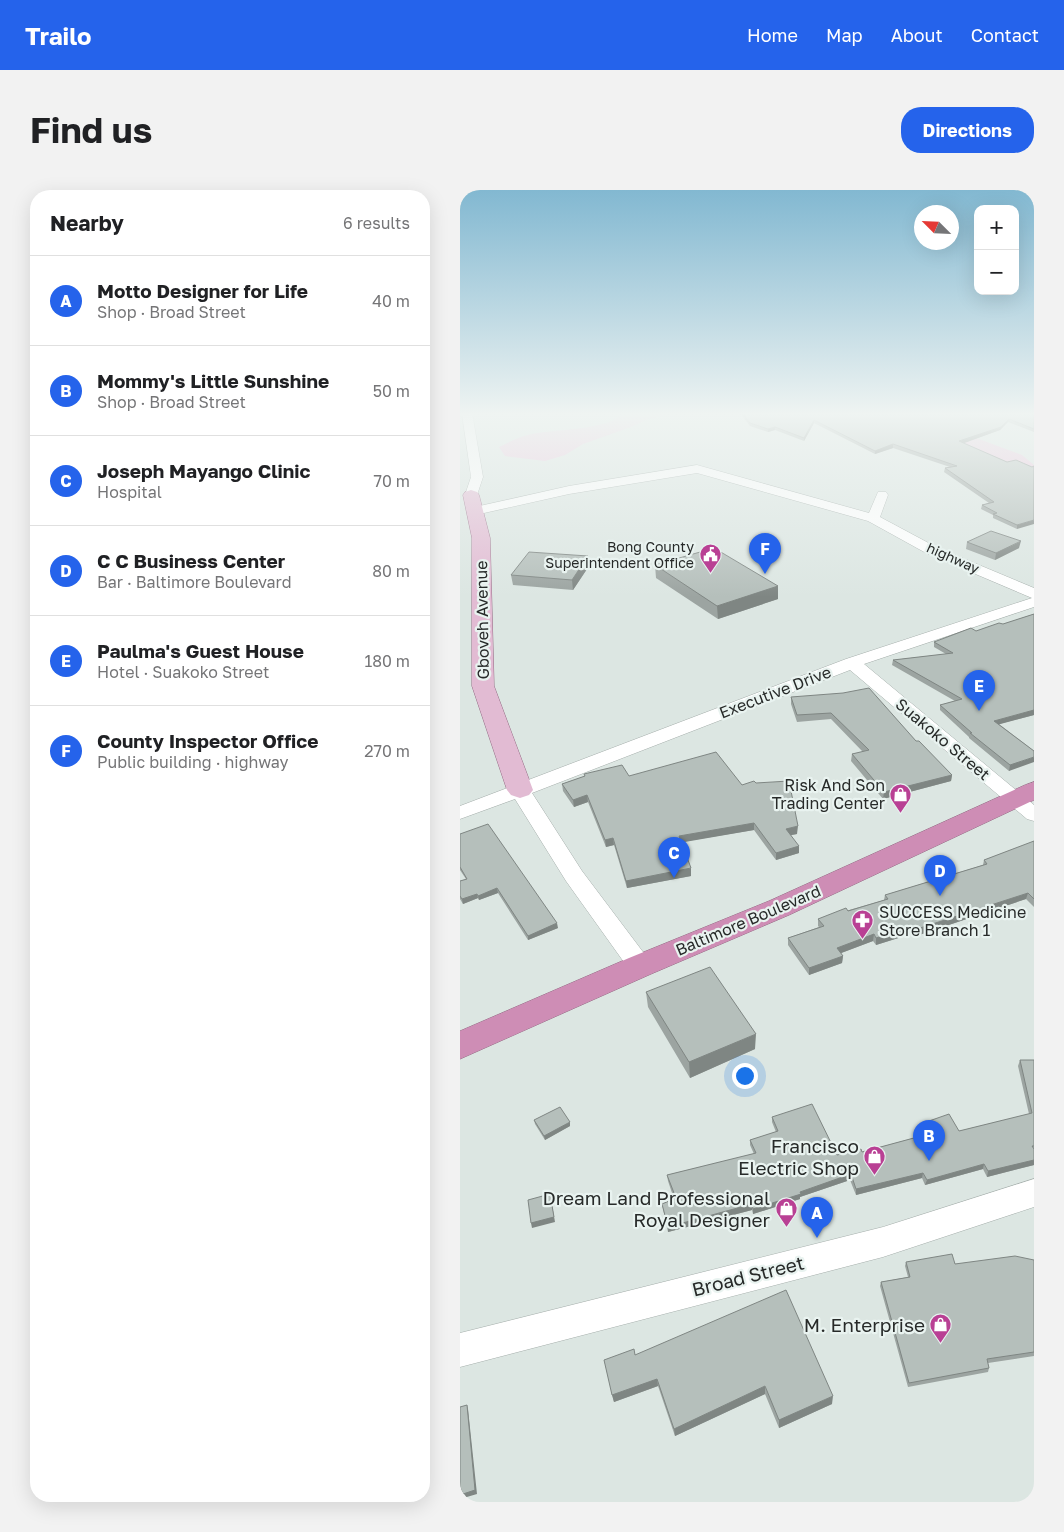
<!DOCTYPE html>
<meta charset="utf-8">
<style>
body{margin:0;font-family:"Golos Text",sans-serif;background:#f2f2f2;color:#202124}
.controls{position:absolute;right:15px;top:15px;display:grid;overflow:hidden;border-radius:10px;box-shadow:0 5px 20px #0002}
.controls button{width:45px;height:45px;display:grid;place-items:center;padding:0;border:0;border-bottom:1px solid #e0e0e0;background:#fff;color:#202124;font:25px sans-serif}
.compass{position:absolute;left:454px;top:15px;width:45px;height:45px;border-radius:50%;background:#fff;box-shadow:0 5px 20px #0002;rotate:294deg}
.you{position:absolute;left:284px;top:885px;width:18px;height:18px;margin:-12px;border:4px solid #fff;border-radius:50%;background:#1a73e8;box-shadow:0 0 0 8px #1a73e833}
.badge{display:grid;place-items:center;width:32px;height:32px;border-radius:50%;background:#2563eb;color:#fff;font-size:16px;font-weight:700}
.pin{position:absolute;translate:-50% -41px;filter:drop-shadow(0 1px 2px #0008)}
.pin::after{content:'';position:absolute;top:26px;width:18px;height:15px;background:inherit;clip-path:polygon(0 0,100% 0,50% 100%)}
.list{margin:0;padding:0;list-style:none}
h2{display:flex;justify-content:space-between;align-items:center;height:65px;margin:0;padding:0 20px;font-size:21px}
h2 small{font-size:16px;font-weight:400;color:#757577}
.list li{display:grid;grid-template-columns:32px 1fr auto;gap:15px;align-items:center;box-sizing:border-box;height:90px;padding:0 20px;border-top:1px solid #e0e0e0}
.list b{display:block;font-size:19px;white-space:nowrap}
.list p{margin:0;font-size:16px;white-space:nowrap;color:#757577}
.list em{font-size:16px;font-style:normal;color:#757577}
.map{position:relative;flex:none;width:574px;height:1312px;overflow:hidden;border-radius:20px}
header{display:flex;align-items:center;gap:30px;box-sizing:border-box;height:70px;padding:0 25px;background:#2563eb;color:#fff}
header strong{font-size:24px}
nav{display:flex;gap:28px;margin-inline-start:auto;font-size:18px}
.intro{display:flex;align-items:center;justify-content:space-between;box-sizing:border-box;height:120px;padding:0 30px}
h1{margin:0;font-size:35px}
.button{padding:12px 22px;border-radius:20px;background:#2563eb;color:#fff;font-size:18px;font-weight:700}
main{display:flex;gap:30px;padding:0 30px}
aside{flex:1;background:#fff;border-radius:20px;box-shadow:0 5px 20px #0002}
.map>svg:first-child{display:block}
.green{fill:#edc6dd}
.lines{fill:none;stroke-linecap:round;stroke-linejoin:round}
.street-casing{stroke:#a5aeab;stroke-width:1}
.primary-casing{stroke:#946a84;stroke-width:1}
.highway-casing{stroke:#946a84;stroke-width:1}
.street{fill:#fff;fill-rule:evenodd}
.primary{fill:#e2bbd3;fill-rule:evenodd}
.highway{fill:#ce8db5;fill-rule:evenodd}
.wall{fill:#9ca4a1}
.shaded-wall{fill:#7f8683}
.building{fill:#b5bfbb;stroke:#7f8683}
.labels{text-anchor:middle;stroke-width:4.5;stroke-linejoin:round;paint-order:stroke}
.far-poi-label{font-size:14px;fill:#272a29;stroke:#e9f3f0;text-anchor:end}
.far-street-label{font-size:14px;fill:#272a29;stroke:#e9f3f0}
.street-label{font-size:16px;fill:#272a29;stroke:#e9f3f0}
.poi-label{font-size:16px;fill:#272a29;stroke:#e9f3f0;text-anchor:end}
.near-poi-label{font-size:19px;fill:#272a29;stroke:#e9f3f0;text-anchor:end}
.near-street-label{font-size:19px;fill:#272a29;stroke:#e9f3f0}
</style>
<header>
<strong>Trailo</strong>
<nav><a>Home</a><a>Map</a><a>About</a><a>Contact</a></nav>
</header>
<div class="intro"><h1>Find us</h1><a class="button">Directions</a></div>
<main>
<aside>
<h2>Nearby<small>6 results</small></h2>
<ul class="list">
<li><span class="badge">A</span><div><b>Motto Designer for Life</b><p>Shop · Broad Street</p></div><em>40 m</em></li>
<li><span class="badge">B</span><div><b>Mommy's Little Sunshine</b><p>Shop · Broad Street</p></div><em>50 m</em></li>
<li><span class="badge">C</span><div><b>Joseph Mayango Clinic</b><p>Hospital</p></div><em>70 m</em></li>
<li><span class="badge">D</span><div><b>C C Business Center</b><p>Bar · Baltimore Boulevard</p></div><em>80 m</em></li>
<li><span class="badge">E</span><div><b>Paulma's Guest House</b><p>Hotel · Suakoko Street</p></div><em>180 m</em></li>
<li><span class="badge">F</span><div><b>County Inspector Office</b><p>Public building · highway</p></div><em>270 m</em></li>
</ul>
</aside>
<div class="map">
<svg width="574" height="1312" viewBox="0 0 574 1312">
<rect width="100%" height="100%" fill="#dce6e2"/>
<path class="green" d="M162 223H216L188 229 171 237 123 254 105 265 85 271 45 266 39 257C48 253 58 247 68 245 88 239 151 241 162 223Z
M492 239 562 265 574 275V291L501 261Z"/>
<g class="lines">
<defs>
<path id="street" d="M2 223H12L23 287 17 305 11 309 5 305 11 287Z
M237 275 409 323 418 302H426L428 305 420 327 476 357 574 398V417L404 474 574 615V631L567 629 390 480 72 603 122 681 189 770 192 776 189 782 180 785 171 782 106 691 55 609 0 629V616L386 469 572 408 466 363 408 331 237 283 109 304 15 325 9 321 15 317 109 296Z
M574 989V1017L423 1067 0 1177V1143L423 1037Z"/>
<path id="primary" d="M11 300 17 302 19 305 30 348 34 496 73 600 69 605 60 608 51 605 47 600 12 496V348L3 305 5 302Z"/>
<path id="highway" d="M574 592V610L329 725 191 784 0 869V841L169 768 309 711 565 595Z"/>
</defs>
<use href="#street" class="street-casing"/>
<use href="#primary" class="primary-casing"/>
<use href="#highway" class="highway-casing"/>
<use href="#street" class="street"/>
<use href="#primary" class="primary"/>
<use href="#highway" class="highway"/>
</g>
<path class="wall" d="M280 223H574V242L548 232 540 240 503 253 547 272 572 277 557 339 533 328V325L521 319 522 315 529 313 484 282 485 278 490 277 433 258 415 264 354 233 344 251 315 240 308 242 290 236Z
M507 352 559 358 535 370 506 359Z
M128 366 129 376 113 400 53 395 51 385Z
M195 375 318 396V409L258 429 196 388Z
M574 424V525L539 534 574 561 549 581 509 548V547L480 520V515L495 511 432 475 433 470 486 464 474 457V452L543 434Z
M331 507 456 551 492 585 491 591 423 609 391 571 392 564 403 562 371 529 337 532 331 514Z
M124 584 169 586 282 595 337 644 331 645 339 663 316 670 294 640 221 652 231 686 167 698 154 655 146 657 128 612 114 617 103 601 102 594 125 586Z
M0 644 98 738 68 750 38 703 19 710 18 708 3 714 0 709V691L6 689 0 680Z
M574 652V717L566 709 456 746 451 744 416 755 413 751 381 763 383 766 382 773 349 785 328 755V748L359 737 358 736V729L424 710 425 705 523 675 524 670Z
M186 802 295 859 230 888 188 817Z
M560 870H574V975L527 987 523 979 465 995 462 988 396 1005 390 990 340 1007V1009L293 1024 292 1020 208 1042 202 1014 214 1009 208 991 207 985 294 964 290 955V950L316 942 312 932V927L377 965 402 962 472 943 468 936 469 931 499 941 569 924 558 876Z
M74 930 110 936 85 950 75 934Z
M574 1070V1166L528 1173 529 1178 528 1182 448 1197 420 1096 421 1092 448 1087 445 1076 446 1072 495 1074Z
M175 1165 372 1214 319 1238 305 1204 215 1246 198 1196 154 1212 144 1170Z"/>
<path class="shaded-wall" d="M549 229 548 232 540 240 499 255V251Z
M354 230V233L344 251V248Z
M315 237V240L308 242V239Z
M433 254V258L415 264V261Z
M574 330V334L557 339V335Z
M561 351 559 358 535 370 536 363Z
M128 366 129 376 113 400 112 390Z
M318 396V409L258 429 257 416Z
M574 520V525L533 536 534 531Z
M574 567V572L549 581 550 575Z
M492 585 491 591 423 609 424 602Z
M127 605 128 612 114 617 113 610Z
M294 633V640L219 653V646Z
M338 636 337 644 326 646V639Z
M153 648 154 655 146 657 145 650Z
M339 656V663L316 670V663Z
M231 678V686L167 698 166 691Z
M37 698 38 703 19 710 18 706Z
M568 703 566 709 456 746 457 739Z
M17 704 18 708 3 714 2 709Z
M97 733 98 738 68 750V746Z
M452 737 451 744 416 755V748Z
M414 744 413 751 376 765 377 758Z
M383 766 382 773 349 785V778Z
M296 844 295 859 230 888 229 872Z
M110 932V936L85 950 84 946Z
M574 970V975L527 987 528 981Z
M524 974 523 979 465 995 467 990Z
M463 983 462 988 396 1005V999Z
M391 984 390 990 340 1007V1009L293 1024V1019Z
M91 1009 95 1032 72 1038 71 1033Z
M292 1014V1020L208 1042V1037Z
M197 1189 198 1196 154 1212 152 1205Z
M305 1196V1204L215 1246 214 1239Z
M373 1206 372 1214 319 1238V1230Z
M7 1215 8 1219 17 1304 0 1309Z"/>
<path class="building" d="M282 223H574V239L549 229 541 237 499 251 547 272 556 270 572 277 574 276V330L557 335 533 324 537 323 522 315 534 312 485 278 497 276 433 254 415 261 354 230 344 248 315 237 308 239 290 233Z
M531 341 561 351 536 363 507 352Z
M254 358 318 396 257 416 195 375Z
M69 362 128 366 112 390 51 385Z
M574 424V520L534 531 574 561V567L550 575 510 543H512L480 515 502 509 433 470 493 463 474 452 511 438 516 441 539 433 543 434Z
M409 498 456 551H459L492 585 424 602 392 564 409 560 371 523 337 525 331 507 383 503Z
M256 562 282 595 294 591 296 593 329 591 338 636 326 639 339 656 316 663 294 633 219 646 231 678 166 691 153 648 145 650 127 605 113 610 102 594 125 586 124 584 162 575 169 586Z
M28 634 97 733 68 746 37 698 18 706 17 704 2 709 0 706V691L7 689 0 677V644Z
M574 651V709L568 703 457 739 452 737 416 748 414 744 377 758 383 766 349 778 328 748 364 736 358 729 386 718 388 721 428 709 425 705 527 674 524 670Z
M250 777 296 844 229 872 186 802Z
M560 870H574V956H572L574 959V970L528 981 524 974 467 990 463 983 396 999 391 984 340 1002 341 1004 293 1019 292 1014 208 1037 202 1014 216 1008 207 985 296 963 290 950 318 941 312 927 352 914 377 965 401 959 402 962 476 942 469 931 489 924 499 941 572 923Z
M100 917 110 932 84 946 74 930Z
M90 1004 94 1027 71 1033 68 1010Z
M492 1064 495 1074 555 1066 574 1070V1162L527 1169 529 1178 449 1193 421 1092 450 1087 446 1072Z
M326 1100 373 1206 319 1230 305 1196 214 1239 197 1189 152 1205 144 1170 174 1159 175 1165Z
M7 1215 15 1300 0 1305V1217Z"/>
<linearGradient id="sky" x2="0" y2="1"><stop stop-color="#82b8d1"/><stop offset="0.55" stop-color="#eff4f2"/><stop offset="1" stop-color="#eff4f2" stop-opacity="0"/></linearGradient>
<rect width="574" height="407" fill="url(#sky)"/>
<defs>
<symbol id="civic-pin" viewBox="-11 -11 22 30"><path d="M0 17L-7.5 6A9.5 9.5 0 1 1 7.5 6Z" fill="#b94094" stroke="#e9f3f0"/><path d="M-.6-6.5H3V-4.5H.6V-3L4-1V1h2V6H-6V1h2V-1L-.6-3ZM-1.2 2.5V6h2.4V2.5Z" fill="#fff"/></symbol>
<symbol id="shop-pin" viewBox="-11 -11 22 30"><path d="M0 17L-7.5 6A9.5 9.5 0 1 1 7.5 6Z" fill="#b94094" stroke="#e9f3f0"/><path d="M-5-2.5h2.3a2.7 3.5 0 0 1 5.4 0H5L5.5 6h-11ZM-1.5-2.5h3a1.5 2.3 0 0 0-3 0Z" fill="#fff"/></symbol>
<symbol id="pharmacy-pin" viewBox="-11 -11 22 30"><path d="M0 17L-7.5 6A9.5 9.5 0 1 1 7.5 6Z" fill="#b94094" stroke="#e9f3f0"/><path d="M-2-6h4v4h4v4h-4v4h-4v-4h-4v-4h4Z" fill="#fff"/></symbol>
</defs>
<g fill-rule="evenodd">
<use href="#civic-pin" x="238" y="352" width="25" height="34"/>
<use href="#shop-pin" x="428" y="592" width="25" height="34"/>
<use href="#pharmacy-pin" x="390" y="718" width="25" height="34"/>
<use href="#shop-pin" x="402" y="954" width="25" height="34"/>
<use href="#shop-pin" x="314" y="1006" width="25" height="34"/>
<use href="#shop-pin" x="468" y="1122" width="25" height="34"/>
</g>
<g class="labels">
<g class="far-poi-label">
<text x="234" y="362">Bong County<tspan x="234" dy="16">Superintendent Office</tspan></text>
</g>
<g class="far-street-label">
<text transform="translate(493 368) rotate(24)" y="5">highway</text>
</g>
<g class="street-label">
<text transform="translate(22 430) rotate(-91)" y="6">Gboveh Avenue</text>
<text transform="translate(315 502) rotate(-21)" y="6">Executive Drive</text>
<text transform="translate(483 549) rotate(40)" y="6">Suakoko Street</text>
<text transform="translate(288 730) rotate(-23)" y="6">Baltimore Boulevard</text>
</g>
<g class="poi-label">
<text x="425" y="601">Risk And Son<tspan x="425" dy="18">Trading Center</tspan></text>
<text x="419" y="728" text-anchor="start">SUCCESS Medicine<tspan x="419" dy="18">Store Branch 1</tspan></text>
</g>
<g class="near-poi-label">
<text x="399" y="963">Francisco<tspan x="399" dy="22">Electric Shop</tspan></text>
<text x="310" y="1015">Dream Land Professional<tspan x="310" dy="22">Royal Designer</tspan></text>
<text x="465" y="1142">M. Enterprise</text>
</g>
<g class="near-street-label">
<text transform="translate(288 1086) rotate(-14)" y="7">Broad Street</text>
</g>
</g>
</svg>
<div class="controls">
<button>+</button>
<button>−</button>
</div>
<svg class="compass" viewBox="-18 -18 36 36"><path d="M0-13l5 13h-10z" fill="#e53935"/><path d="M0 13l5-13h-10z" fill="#757577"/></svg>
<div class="you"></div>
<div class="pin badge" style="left:357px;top:1048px">A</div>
<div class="pin badge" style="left:469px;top:971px">B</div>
<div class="pin badge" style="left:214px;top:688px">C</div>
<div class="pin badge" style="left:480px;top:706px">D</div>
<div class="pin badge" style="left:519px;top:521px">E</div>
<div class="pin badge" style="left:305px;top:384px">F</div>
</div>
</main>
